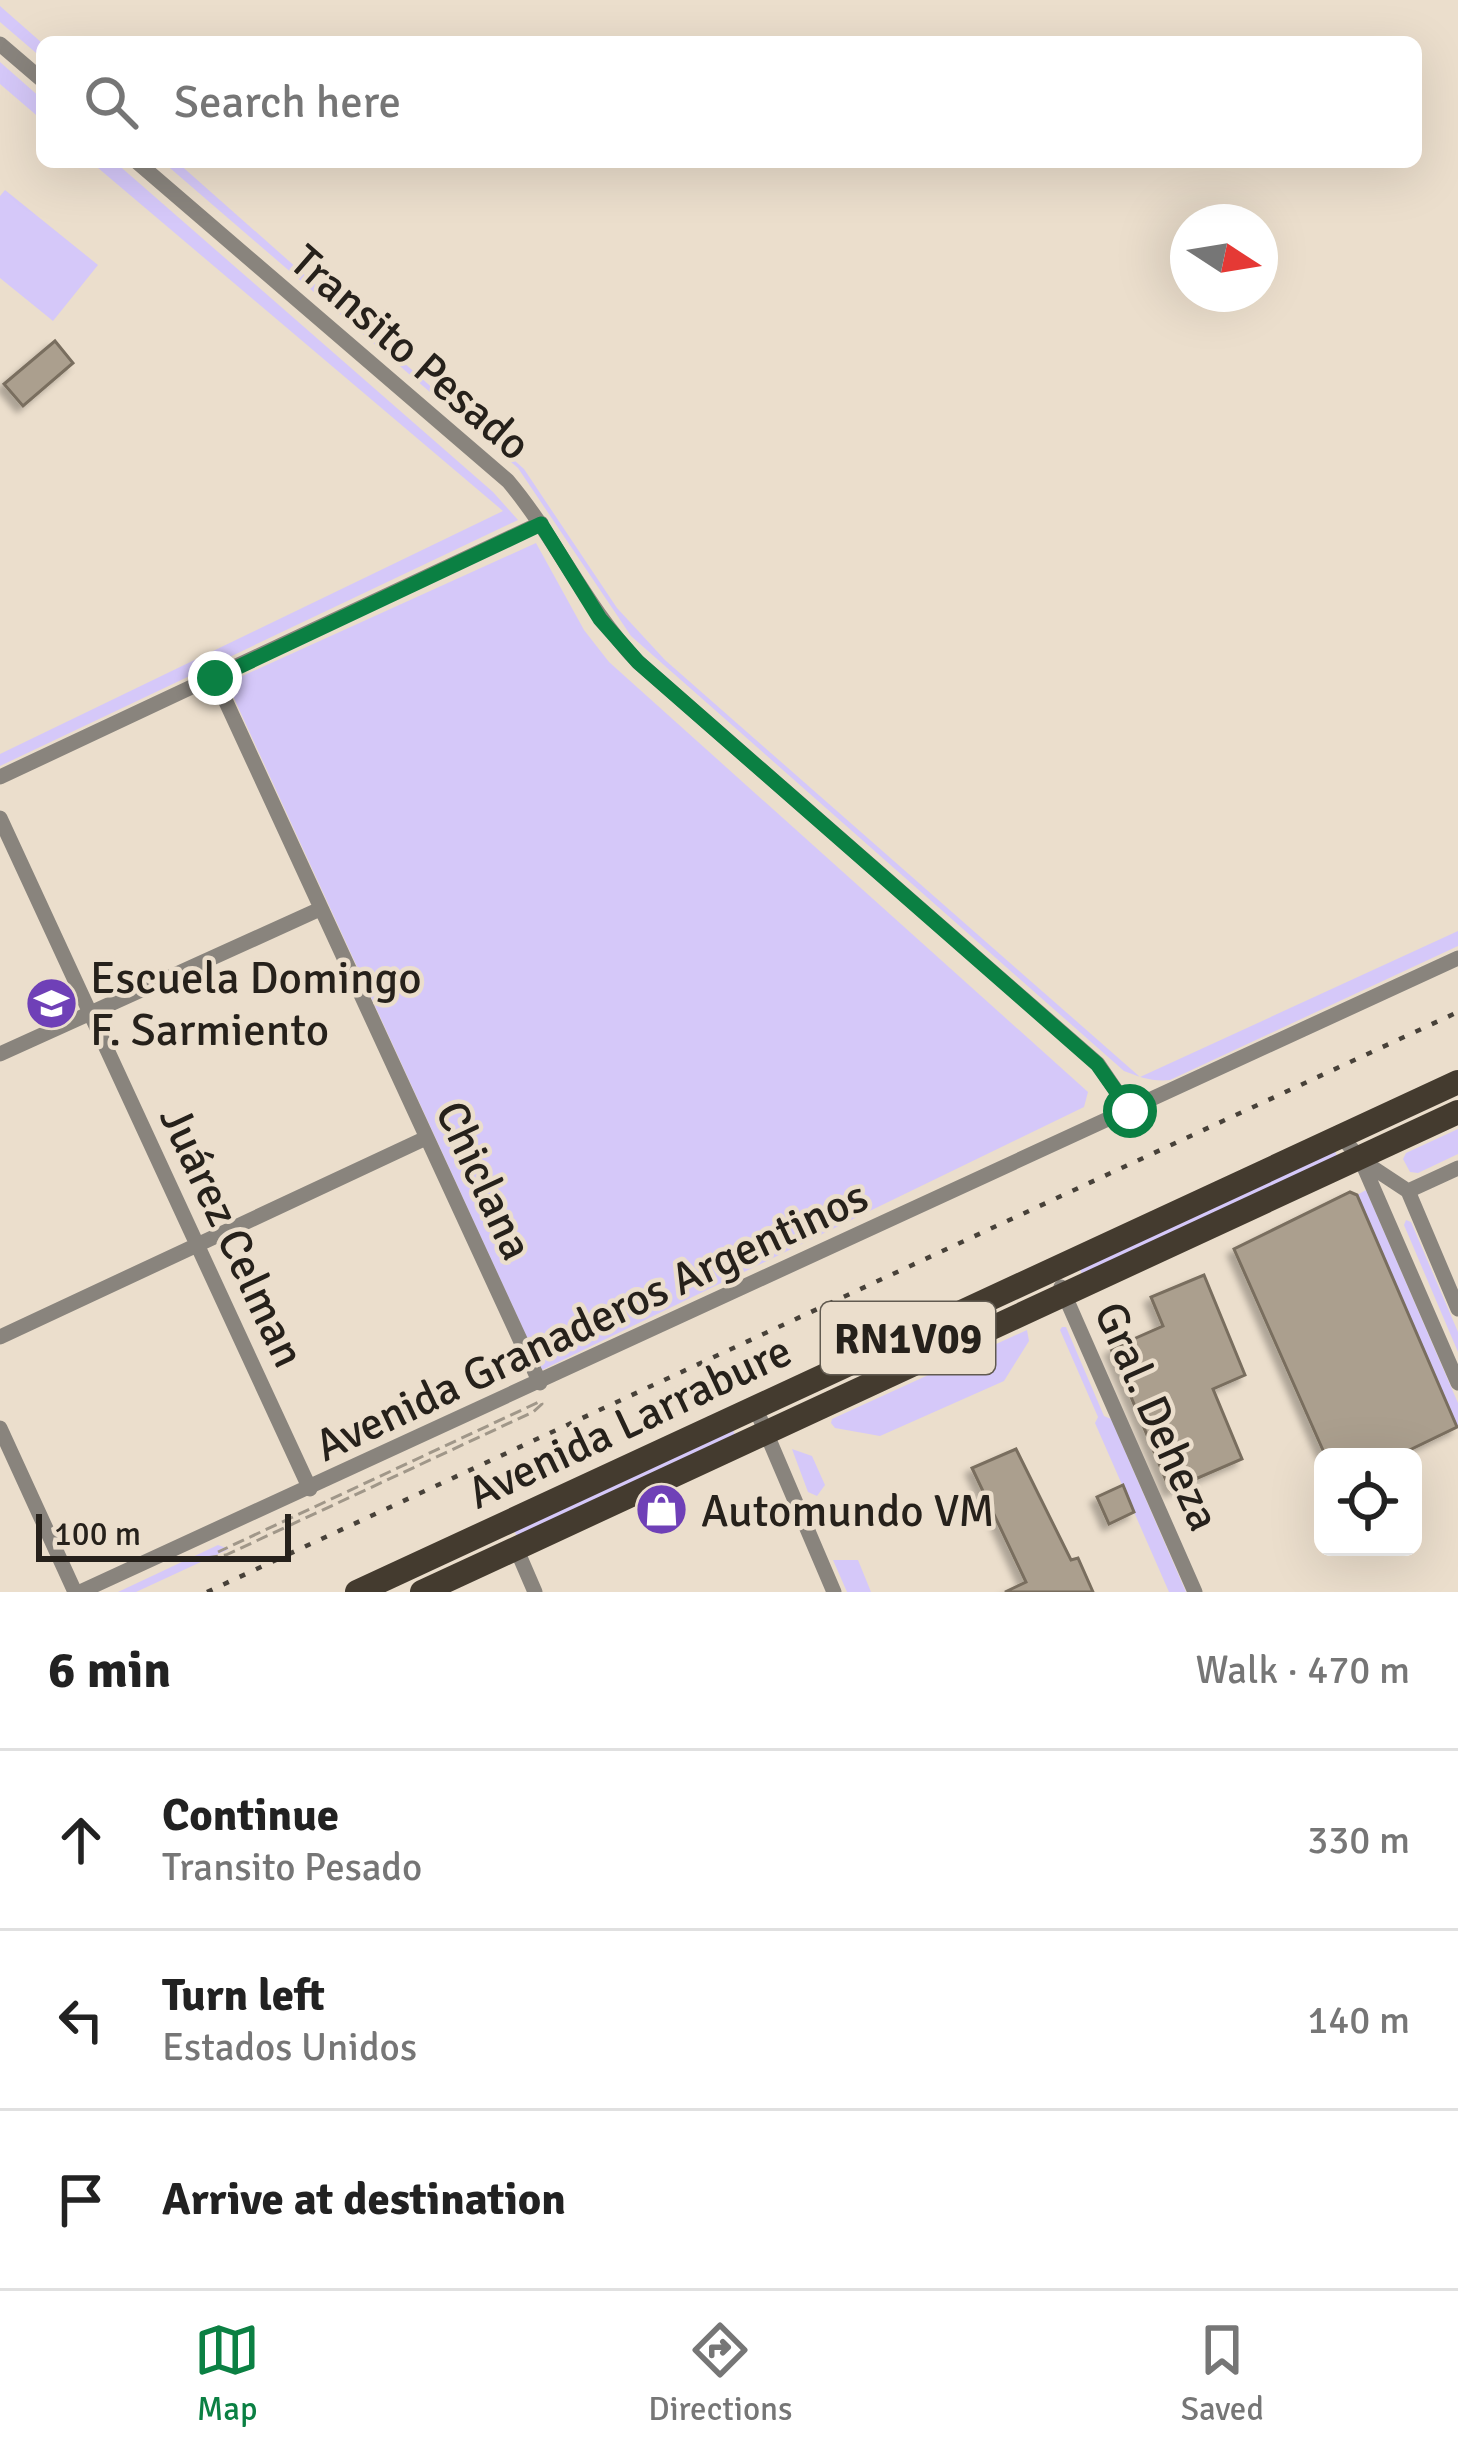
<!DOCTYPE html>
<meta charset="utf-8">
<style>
body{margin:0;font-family:Signika,sans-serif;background:#f6f6f6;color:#222}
.controls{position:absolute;right:36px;bottom:36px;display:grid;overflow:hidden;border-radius:18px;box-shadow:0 12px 48px #0002}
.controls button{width:108px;height:108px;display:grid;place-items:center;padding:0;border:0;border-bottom:3px solid #e0e0e0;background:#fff;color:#222;font:60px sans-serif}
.compass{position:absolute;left:1170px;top:204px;width:108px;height:108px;border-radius:50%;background:#fff;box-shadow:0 12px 48px #0002;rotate:102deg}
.scale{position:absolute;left:36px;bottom:30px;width:255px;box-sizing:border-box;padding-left:12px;border:6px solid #26211b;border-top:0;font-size:33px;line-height:42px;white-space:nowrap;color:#26211b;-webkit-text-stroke:9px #ebdecc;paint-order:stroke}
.stop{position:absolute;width:36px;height:36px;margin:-27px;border:9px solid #0b8043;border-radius:50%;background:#fff}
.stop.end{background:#0b8043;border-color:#fff;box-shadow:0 3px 12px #0008}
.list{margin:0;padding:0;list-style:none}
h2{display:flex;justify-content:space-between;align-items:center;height:156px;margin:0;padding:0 48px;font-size:51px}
h2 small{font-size:39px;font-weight:400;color:#767676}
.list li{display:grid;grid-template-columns:78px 1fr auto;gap:36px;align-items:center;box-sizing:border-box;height:180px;padding:0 48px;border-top:3px solid #e0e0e0}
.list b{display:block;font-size:45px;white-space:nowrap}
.list p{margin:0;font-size:39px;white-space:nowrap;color:#767676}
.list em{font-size:39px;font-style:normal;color:#767676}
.icon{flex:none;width:66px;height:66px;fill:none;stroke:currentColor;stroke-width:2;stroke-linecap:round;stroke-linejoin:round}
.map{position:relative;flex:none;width:1458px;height:1592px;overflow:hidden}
.search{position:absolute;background:#fff;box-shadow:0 12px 48px #0002;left:36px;right:36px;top:36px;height:132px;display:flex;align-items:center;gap:30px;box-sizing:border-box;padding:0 42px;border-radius:18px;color:#767676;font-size:45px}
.sheet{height:696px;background:#fff}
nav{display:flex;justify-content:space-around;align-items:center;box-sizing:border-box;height:168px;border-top:3px solid #e0e0e0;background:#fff;font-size:33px;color:#767676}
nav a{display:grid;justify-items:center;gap:6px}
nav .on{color:#0b8043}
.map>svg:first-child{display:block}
.green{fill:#d5c8f9}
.building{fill:#ab9f8e;stroke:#796e5e;stroke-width:3;filter:url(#shadow)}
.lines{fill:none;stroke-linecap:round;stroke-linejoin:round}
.path{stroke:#a09789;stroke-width:3;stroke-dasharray:12 6;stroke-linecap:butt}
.street{stroke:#89847d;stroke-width:15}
.primary{stroke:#443b2f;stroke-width:24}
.rail{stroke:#474139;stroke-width:4.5;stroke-dasharray:6 12;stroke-linecap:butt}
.route{stroke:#0b8043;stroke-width:15}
.labels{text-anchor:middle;stroke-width:9;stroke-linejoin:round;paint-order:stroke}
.shield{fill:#ebdecc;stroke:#615a50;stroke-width:3}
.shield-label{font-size:42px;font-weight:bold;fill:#26211b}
.street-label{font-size:45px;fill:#26211b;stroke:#ebdecc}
.poi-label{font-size:45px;fill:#26211b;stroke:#ebdecc;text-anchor:start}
</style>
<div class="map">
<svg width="1458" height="1592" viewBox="0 0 1458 1592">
<defs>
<filter id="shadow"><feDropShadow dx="-6" dy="6" stdDeviation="3" flood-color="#0004"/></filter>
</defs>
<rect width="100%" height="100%" fill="#ebdecc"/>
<path class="green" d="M0 6 42 43V58L0 22Z
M0 62 42 99V120L0 84Z
M91 162H115L493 492 518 520 0 766V754L503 511Z
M163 162H177L524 469 617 608 665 660 1140 1077 1458 931V946L1170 1080C1153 1082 1139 1077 1124 1071L631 636 518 468Z
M5 190 98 265 53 321 0 278V196Z
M536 543 584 630 609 662 1088 1092 1084 1107 542 1370 227 683Z
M1458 1129V1154L1418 1173 1410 1172 1403 1159 1406 1153Z
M1335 1151 1337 1156 1082 1274 1080 1269Z
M1366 1190 1458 1403V1429L1357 1195Z
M1406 1220 1411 1222 1458 1332V1352L1404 1225Z
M1062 1327H1066L1104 1416 1111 1419 1186 1592H1169L1095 1423 1098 1417 1060 1330Z
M1027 1330 1029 1341 1004 1381 880 1436 835 1428 831 1423 832 1419Z
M733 1430 735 1435 517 1536 514 1531Z
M792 1449 812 1456 825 1485 817 1496 808 1492Z
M218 1545 229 1549 136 1592H118Z
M833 1560H858L871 1592H847Z"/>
<path class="building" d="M55 341 73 363 23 406 4 384Z
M1350 1192 1357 1195 1457 1427 1395 1457H1326L1234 1249Z
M1204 1275 1245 1375 1213 1389 1242 1459 1170 1490 1111 1349 1163 1326 1151 1297Z
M1016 1449 1071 1560 1078 1558 1093 1592H1005L1026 1582 972 1468Z
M1123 1485 1134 1512 1109 1524 1097 1497Z"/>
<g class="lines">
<path class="path" d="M206 1558 226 1555 533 1412 542 1404 541 1401 218 1552"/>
<path class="street" d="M0 44 42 80
M137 162 508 481C556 538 586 608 638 662L1098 1064 1130 1111
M215 678 540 1383
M0 777 541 523
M0 818 310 1489
M0 1054 320 909
M1342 1137 1361 1160 1408 1191
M1361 1160 1458 1383
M1408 1191 1458 1309
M1408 1191 1458 1168
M1061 1287 1195 1592
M0 1337 426 1138
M756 1409 834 1592
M0 1428 75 1592
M516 1548 535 1592
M80 1592 1458 958"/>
<path class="primary" d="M357 1592 1458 1082
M422 1592 1458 1112"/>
<path class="rail" d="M207 1592 1458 1012"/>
</g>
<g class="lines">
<path class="route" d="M215 678 541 524 600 619 638 662 1097 1064 1130 1111"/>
</g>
<defs>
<symbol id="school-disc" viewBox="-11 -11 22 22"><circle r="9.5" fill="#6f40b7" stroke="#ebdecc"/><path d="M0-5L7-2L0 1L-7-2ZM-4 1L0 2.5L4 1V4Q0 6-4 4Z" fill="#fff"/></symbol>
<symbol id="shop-disc" viewBox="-11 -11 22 22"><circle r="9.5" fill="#6f40b7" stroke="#ebdecc"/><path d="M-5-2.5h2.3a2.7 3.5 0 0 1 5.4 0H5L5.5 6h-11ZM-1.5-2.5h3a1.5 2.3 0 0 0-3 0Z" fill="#fff"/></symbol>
</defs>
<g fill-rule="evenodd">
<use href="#school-disc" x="22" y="974" width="59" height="59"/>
<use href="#shop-disc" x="632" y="1480" width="59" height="59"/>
</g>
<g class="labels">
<rect class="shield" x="821" y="1302" width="174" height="72" rx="9"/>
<g class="shield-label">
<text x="908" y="1353">RN1V09</text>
</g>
<g class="street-label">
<text transform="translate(411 352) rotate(41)" y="16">Transito Pesado</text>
<text transform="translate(485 1180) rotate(65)" y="16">Chiclana</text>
<text transform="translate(233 1236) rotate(65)" y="16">Juárez Celman</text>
<text transform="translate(591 1320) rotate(-25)" y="16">Avenida Granaderos Argentinos</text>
<text transform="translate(1158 1416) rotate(66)" y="16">Gral. Deheza</text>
<text transform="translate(629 1421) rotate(-25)" y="16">Avenida Larrabure</text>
</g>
<g class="poi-label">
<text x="90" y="993">Escuela Domingo<tspan x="90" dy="52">F. Sarmiento</tspan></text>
<text x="701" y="1526">Automundo VM</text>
</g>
</g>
</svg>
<div class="controls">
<button><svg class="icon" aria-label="locate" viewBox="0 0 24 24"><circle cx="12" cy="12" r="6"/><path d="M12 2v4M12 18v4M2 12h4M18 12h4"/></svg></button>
</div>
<svg class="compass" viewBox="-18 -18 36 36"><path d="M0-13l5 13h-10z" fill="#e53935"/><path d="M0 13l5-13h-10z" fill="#767676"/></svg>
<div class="scale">100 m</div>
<div class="stop" style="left:1130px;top:1111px"></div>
<div class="stop end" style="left:215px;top:678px"></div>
<div class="search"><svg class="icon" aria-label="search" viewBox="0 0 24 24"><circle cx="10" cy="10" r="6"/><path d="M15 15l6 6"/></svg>Search here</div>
</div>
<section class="sheet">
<h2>6 min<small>Walk · 470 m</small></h2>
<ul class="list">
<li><svg class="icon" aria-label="ahead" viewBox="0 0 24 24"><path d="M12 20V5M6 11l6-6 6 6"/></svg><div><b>Continue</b><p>Transito Pesado</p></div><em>330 m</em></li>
<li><svg class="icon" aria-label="left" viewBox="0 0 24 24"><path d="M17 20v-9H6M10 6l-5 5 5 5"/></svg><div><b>Turn left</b><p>Estados Unidos</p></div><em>140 m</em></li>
<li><svg class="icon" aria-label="arrive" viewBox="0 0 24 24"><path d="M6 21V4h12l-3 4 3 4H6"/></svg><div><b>Arrive at destination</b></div></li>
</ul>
</section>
<nav>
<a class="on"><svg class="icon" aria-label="map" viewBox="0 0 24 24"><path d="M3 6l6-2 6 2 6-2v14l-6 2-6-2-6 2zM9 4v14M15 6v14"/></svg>Map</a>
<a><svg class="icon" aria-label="directions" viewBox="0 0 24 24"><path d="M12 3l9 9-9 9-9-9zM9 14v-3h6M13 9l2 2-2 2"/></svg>Directions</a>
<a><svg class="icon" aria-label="saved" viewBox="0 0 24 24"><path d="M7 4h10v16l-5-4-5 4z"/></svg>Saved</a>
</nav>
